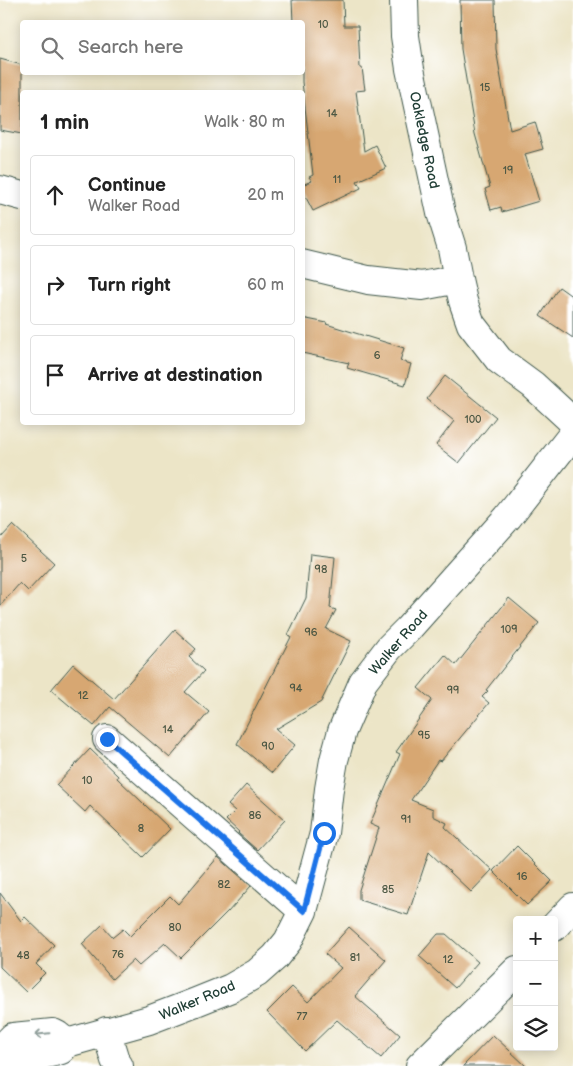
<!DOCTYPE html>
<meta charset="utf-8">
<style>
body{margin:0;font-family:"Balsamiq Sans",sans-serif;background:#f6f6f6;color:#222}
.controls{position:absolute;right:15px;bottom:15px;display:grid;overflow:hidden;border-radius:5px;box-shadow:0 2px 12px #0003}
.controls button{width:45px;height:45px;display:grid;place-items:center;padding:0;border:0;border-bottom:1px solid #e0e0e0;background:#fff;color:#222;font:25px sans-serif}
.stop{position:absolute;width:15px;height:15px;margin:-11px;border:4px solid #1a73e8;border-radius:50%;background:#fff}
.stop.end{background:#1a73e8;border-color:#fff;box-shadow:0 1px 5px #0008}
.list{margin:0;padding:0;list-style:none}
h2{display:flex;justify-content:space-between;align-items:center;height:65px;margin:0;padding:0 20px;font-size:21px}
h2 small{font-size:16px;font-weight:400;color:#767676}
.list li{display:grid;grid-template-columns:32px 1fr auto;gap:15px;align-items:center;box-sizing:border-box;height:80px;margin:0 10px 10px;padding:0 10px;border:1px solid #e0e0e0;border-radius:5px}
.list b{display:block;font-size:19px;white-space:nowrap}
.list p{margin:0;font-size:16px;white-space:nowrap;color:#767676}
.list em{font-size:16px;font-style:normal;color:#767676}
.icon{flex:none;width:28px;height:28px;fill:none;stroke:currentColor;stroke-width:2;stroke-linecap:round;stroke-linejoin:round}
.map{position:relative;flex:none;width:573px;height:1066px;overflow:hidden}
.search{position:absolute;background:#fff;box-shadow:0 2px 12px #0003;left:20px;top:20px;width:285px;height:55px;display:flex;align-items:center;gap:12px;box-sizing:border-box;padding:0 18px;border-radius:5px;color:#767676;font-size:19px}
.panel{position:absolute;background:#fff;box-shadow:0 2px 12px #0003;left:20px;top:90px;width:285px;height:335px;border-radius:5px}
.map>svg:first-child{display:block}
.building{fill:#d7a772}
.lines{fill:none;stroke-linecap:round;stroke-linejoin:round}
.minor-casing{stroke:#3e564a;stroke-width:30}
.minor{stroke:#fff;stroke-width:28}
.oneway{stroke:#8f9e9a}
.route{stroke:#1a73e8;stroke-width:6}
.labels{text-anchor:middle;stroke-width:4.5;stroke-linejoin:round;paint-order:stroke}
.number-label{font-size:11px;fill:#4d5844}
.street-label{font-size:14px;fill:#1f3d34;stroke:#fff}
</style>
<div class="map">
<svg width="573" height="1066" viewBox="0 0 573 1066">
<rect width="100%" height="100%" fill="#fff"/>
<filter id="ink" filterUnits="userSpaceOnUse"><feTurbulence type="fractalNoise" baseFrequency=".02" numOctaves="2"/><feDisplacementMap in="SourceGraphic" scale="10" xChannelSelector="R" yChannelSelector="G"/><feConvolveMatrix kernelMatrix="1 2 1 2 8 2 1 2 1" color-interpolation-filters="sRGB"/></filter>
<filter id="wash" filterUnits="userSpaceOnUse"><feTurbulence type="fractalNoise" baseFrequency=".0096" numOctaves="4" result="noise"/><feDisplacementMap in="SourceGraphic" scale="20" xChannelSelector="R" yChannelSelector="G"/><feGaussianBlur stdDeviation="1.12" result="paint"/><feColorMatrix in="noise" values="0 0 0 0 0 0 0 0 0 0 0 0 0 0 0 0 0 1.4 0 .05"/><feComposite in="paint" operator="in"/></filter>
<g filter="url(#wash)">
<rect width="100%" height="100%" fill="#ece5c7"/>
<g id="blocks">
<path class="building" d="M292 0H343L344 26H358L360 68H362L365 90 356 91 364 151 375 145 386 168 357 181 361 188 313 211 302 190V185L312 181 309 177 313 175 302 82V22H293Z
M460 0H495L496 49 510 130 535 122 543 149 525 154 539 201 502 212 501 207 491 210 485 189 490 187 475 134 461 49Z
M0 59 22 65V134L0 130Z
M559 287 573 297V338L540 316Z
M302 318 327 323 326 324 404 348 400 361 411 364 405 385 347 368 349 363 302 353Z
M445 376 496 417 459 463 436 445 454 421 427 399Z
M13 525 54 563 28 591 20 583 0 606V539Z
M310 554 335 557 330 608 336 610 326 629 351 641 321 702 276 729 295 745 272 773 237 744 291 637 288 635 306 598Z
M509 598 539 623 486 690 488 691 482 697 489 703 441 761 438 760 411 800 433 809V816L447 823 445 827 492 870 471 892 429 852 408 915 359 900V890L379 828 370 824 400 754 396 752 432 700 418 688 445 655 456 665Z
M175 630 196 649 189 657 204 671 185 692 209 712 170 758 110 707 94 726 51 690 73 664 114 699Z
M90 749 118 776 117 778 170 829 143 857 90 806 85 812 56 785Z
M246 785 285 820 257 850 238 833 239 832 226 820 235 811 228 805Z
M517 846 552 881 527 905 493 871Z
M218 857 251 886 228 912V911L181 958 165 943 139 966 133 960 112 979 82 944 102 925 113 937 123 929 130 936 170 896 178 904Z
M0 893 21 921 25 917 54 945 36 964 45 973 26 992 0 967Z
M349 927 386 960 355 996 400 1035 381 1058 337 1020 305 1051 267 1012 292 987 308 1002 341 968 325 954Z
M438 934H446L478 962 455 988 419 956Z
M493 1035 526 1066H463Z"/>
</g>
</g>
<g filter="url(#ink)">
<use href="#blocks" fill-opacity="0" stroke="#3e564a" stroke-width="1"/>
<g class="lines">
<defs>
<path id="minor" d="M404 0 405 36 410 69 441 213 452 248 458 279
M0 190 22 196
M302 264 368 280 422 286 458 279 463 301 471 324 499 360 533 385 573 422
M107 739 303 911
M554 927 573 907
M106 1031 115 1060 119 1066
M67 1043 149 1020 196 1002 231 988 257 973 275 957 288 941 303 911 324 833 329 789 334 760 342 731 363 682 389 648 408 629 508 517 573 434
M0 1055 7 1043 13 1037 53 1033 57 1035 67 1043 61 1050 54 1052 15 1061H9L1 1055
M420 1066 517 970"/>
</defs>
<use href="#minor" class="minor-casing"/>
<use href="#minor" class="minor"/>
</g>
<defs><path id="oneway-shaft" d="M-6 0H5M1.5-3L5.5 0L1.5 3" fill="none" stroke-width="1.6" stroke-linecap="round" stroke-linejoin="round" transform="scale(1.25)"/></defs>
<use class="oneway" href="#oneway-shaft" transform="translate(42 1034) rotate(174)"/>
</g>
<g class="lines" filter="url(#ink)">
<path class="route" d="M107 739 304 911 324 833"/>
</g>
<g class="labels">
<g class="number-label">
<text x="323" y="28">10</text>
<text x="485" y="91">15</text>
<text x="332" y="117">14</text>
<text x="508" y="174">19</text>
<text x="337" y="183">11</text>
<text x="377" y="359">6</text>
<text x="473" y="423">100</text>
<text x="24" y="562">5</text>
<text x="321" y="573">98</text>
<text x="509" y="633">109</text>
<text x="311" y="636">96</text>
<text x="296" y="692">94</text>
<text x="453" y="694">99</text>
<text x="83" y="699">12</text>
<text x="168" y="733">14</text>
<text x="424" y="739">95</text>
<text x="268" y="750">90</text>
<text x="87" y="784">10</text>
<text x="255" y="819">86</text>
<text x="406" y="823">91</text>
<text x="141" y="832">8</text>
<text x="522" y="880">16</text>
<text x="224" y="888">82</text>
<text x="388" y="893">85</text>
<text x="175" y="931">80</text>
<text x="118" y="958">76</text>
<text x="23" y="959">48</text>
<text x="355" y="961">81</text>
<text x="448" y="963">12</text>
<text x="302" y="1020">77</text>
</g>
<g class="street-label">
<text transform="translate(425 140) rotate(78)" y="5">Oakledge Road</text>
<text transform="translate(398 642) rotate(-49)" y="5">Walker Road</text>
<text transform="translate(197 1000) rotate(-23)" y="5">Walker Road</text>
</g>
</g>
</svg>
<div class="controls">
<button>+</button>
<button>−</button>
<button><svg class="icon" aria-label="layers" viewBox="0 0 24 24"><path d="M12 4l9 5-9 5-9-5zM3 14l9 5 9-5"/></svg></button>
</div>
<div class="stop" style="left:324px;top:833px"></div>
<div class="stop end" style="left:107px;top:739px"></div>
<div class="search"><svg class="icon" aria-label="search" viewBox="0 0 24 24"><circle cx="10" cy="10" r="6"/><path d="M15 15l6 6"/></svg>Search here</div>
<section class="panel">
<h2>1 min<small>Walk · 80 m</small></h2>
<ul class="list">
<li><svg class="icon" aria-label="ahead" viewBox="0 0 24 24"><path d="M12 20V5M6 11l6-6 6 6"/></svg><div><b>Continue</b><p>Walker Road</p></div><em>20 m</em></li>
<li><svg class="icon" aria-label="right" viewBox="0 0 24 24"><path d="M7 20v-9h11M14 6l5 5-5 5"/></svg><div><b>Turn right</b></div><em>60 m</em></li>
<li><svg class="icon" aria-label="arrive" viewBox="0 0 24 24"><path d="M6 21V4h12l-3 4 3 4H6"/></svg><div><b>Arrive at destination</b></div></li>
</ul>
</section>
</div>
